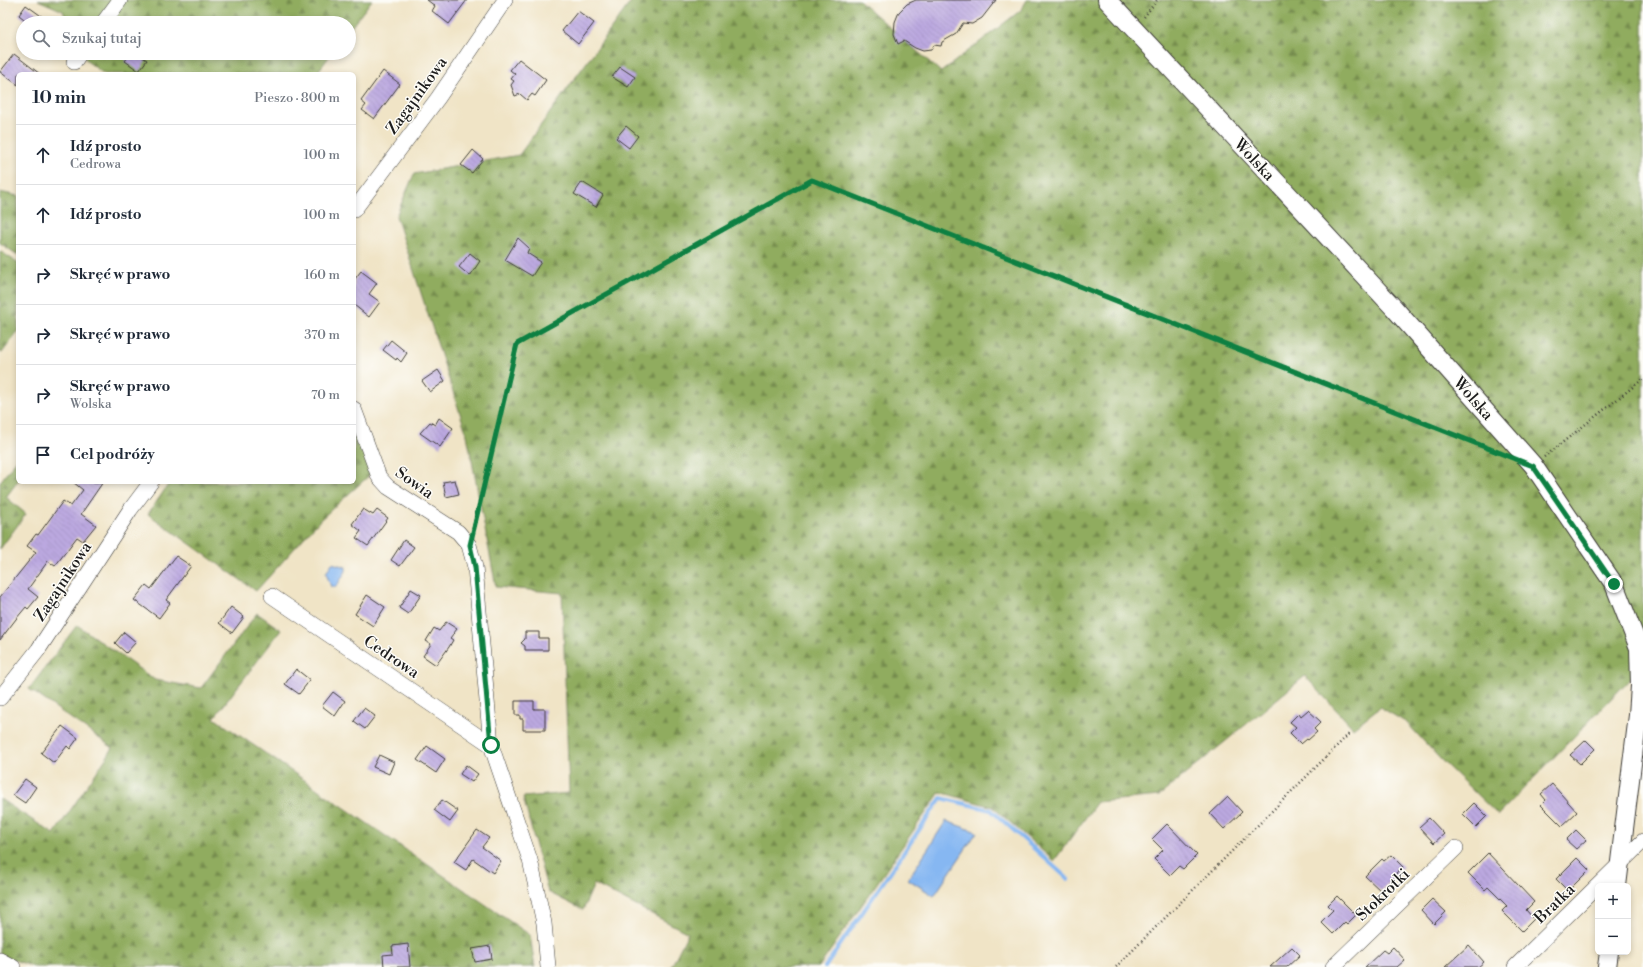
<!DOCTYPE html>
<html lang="pl">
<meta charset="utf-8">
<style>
body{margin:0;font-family:"Libre Bodoni",serif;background:#f2f2f3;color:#1f2937}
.controls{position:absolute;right:12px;bottom:12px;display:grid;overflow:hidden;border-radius:6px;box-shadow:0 2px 6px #0003}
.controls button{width:36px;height:36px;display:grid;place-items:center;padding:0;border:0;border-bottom:1px solid #e0e1e3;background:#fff;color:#1f2937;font:20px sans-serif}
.stop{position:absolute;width:12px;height:12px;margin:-9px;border:3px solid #0b8043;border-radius:50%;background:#fff}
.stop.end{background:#0b8043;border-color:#fff;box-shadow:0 1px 4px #0008}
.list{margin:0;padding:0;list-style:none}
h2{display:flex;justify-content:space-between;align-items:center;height:52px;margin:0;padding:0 16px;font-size:17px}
h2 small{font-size:13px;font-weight:400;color:#747a83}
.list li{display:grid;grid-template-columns:26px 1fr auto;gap:12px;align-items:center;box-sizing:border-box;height:60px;padding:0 16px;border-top:1px solid #e0e1e3}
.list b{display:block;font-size:15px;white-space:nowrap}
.list p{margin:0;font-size:13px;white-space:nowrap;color:#747a83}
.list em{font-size:13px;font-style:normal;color:#747a83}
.icon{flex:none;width:22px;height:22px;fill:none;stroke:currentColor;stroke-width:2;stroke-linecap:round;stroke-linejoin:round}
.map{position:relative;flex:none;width:1643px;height:967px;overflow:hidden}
.search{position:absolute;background:#fff;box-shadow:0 2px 6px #0003;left:16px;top:16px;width:340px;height:44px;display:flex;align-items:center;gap:10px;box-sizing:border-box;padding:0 14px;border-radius:22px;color:#747a83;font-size:15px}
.panel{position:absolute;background:#fff;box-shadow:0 2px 6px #0003;left:16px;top:72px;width:340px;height:412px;border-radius:6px}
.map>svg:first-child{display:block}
.forest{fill:url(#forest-firs);stroke:#56643d}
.water{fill:#86b7f2;stroke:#516a87}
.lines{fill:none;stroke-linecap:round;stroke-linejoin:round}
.stream{stroke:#86b7f2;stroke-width:4}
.building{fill:url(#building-back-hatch)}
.minor-casing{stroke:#3c3a36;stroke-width:16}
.tertiary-casing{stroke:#3c3a36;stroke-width:20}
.path{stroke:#3c3a36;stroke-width:2.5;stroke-dasharray:1 3;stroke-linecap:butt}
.minor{stroke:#fff;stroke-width:15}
.tertiary{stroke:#fff;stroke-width:18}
.route{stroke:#0b8043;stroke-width:5}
.labels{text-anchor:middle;stroke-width:3;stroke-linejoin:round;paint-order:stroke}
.street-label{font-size:16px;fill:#1c1c1c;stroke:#fdfcf7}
</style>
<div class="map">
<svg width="1643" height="967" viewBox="0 0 1643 967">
<defs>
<pattern id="forest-firs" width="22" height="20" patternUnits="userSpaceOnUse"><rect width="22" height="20" fill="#90ac5e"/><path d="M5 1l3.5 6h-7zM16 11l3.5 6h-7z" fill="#758b4d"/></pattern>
<pattern id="building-back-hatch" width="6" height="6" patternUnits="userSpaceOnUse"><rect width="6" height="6" fill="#bba8e0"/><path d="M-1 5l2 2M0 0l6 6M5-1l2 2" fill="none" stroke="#a090c0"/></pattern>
</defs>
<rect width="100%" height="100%" fill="#fdfcf7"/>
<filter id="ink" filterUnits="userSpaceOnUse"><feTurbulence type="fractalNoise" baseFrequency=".025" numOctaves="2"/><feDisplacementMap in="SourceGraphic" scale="8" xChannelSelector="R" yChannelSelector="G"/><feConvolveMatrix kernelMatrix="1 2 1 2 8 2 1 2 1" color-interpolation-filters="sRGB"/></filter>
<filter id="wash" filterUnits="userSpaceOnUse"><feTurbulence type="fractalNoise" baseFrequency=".012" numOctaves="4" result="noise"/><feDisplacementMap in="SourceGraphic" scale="16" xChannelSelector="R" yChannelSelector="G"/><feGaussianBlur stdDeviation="0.9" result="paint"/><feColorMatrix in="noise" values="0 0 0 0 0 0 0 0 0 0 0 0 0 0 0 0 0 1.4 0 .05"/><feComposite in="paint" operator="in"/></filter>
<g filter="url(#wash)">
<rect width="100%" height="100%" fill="#f0e4c6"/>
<path class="forest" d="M38 0H372L349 30V23H68L63 11Z
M632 0H859L941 72 1021 10 1027 0H1643V669L1630 679 1498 815 1441 760 1407 723 1380 707 1353 728 1305 676 1159 796 1097 802 1054 861 993 807 940 792 819 967H671L688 933 594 884 583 910 548 892 523 797 569 793 562 593 496 587 467 435 396 216 414 174 519 155Z
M83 53H332L316 74H104L87 61Z
M0 192 18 196V255L0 243Z
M0 251 18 263V331L2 353 0 352Z
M354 430 372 473 321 519 256 591 148 514 170 482H354Z
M18 458V481L6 497 26 514 0 549V482Z
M257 613 281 630 214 718 530 935 535 967H34L0 955V799L54 834 113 748 29 689 77 625 155 680 201 688Z"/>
<path class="water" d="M332 563 346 567V571L336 587H331L326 573Z
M946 821 977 832 934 896 908 879Z"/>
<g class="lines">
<path class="stream" d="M825 967 941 798 991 810 1068 879"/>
</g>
<g id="blocks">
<path class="building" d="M427 0H467L449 24 432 11 435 6Z
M916 0H996L982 18 972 24 963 23 956 34 942 42 941 46 934 45 931 50 923 51 915 48 904 41 898 44 894 34 895 22 899 12 907 4Z
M26 5 51 23H29L19 15Z
M578 11 594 23 578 44 562 31Z
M131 53H136L147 60 139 71 125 61Z
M14 54 40 74H18V85L0 72Z
M519 59 546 80 535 96 532 94 527 100 520 94 515 96 511 85 514 81 511 79 515 74 510 70Z
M620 67 635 77 628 87 612 77Z
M383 71 400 84 374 119 362 110 366 105 361 101Z
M626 126 638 136 629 148 616 138Z
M473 150 483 159 472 173 461 165Z
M582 182 603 195 596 207 574 194Z
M518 238 529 248 527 253 541 262 532 276 505 260Z
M470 253 480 261 470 276 459 267Z
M361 271 377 283 369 294 380 302 369 317 354 305V280Z
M391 340 407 353 401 362 397 358 396 360 383 350Z
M438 370 445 381 430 392 422 381Z
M439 418 453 428 440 447 420 433 430 422 435 425Z
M455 480 459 494 446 497 443 482Z
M73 482H103L81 514 96 525 83 541 77 537 55 566 48 561 28 589 38 597 28 609 26 607 16 619 0 640V597L36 552 27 546 36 534 38 535 63 501 71 506 83 490Z
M363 509 373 515 377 510 388 518 368 546 356 538 361 531 352 524Z
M404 540 414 547 400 566 391 560Z
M176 556 191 566 166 600 170 603 159 618 134 600 146 585 151 589Z
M411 589 421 595 408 614 399 608Z
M367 595 385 607 373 626 355 614Z
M231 607 244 617 232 633 219 623Z
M446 622 457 629 450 638 453 640 449 647 436 665 423 656 431 644 426 641 434 628 439 631Z
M124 632 136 642 126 653 115 643Z
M525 632H539V638H548V650H525V646L521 643 525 639Z
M296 669 310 680 299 694 285 684Z
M333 692 345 701 335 716 322 706Z
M515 701H534V709H545V730H523V719H520V715H515Z
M364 708 375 716 365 729 354 721Z
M1308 710 1321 722 1314 729 1317 732 1308 740 1307 739 1301 744 1290 733 1296 727 1290 722 1299 713 1301 716Z
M62 726 78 738 70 749 67 746 54 763 41 753Z
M1586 740 1595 749 1580 764 1570 755Z
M427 746 445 759 436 773 417 760Z
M379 755 394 762 389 774 373 767Z
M466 765 478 774 472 782 460 774Z
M25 779 36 787 25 803 13 795Z
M1552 784 1577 812 1562 826 1541 805 1546 800 1541 794Z
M1228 797 1242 812 1224 829 1210 814Z
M442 800 458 811 450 822 434 810Z
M1474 803 1487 816 1476 827 1463 814Z
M1429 818 1444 834 1434 843 1419 827Z
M1167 824 1197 855 1183 869 1179 866 1170 875 1154 859 1163 850 1152 839Z
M477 830 489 838 482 847 501 861 493 873 473 859 466 870 454 862Z
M1576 830 1586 840 1576 849 1566 840Z
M1488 853 1534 902 1526 910 1534 919 1522 931 1502 911 1507 906 1488 887 1485 890 1468 873Z
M1391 855 1403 867 1396 873 1398 875 1381 891 1365 876 1382 859 1384 861Z
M1577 858 1589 870 1568 891 1556 879Z
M1337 896 1356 915 1347 924 1345 922 1333 934 1321 922 1333 910 1328 905Z
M1432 899 1446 912 1434 924 1421 910Z
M408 944 410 967H384L383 955 393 954 392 946Z
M1469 945 1484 962 1478 967H1445Z
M490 946 492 959 475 962 472 949Z
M1292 947 1300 955 1287 967H1270Z
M1393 947 1405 960 1397 967H1365L1383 950 1387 953Z"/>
</g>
</g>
<g filter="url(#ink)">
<use href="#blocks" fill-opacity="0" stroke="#3c3a36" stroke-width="1"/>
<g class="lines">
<defs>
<path id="minor" d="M103 23 120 0
M74 62 80 53
M354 210 438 98 505 0
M354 409 379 477 388 487 458 532 469 545 475 567 491 745 530 860 544 923 548 967
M272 596 491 745
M0 698 38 650 130 510 151 482
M0 960 13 967
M1333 967 1456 848
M1515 967 1643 841"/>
<path id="tertiary" d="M1107 0 1394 308 1533 465 1614 584 1639 648 1640 686 1638 715 1617 886
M1607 967 1609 952"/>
</defs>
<use href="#minor" class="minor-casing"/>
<use href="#tertiary" class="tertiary-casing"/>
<path class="path" d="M1144 17 1157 0
M1544 457 1643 379
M473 529 517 344 812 180 1501 453
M1116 967 1349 734"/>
<use href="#minor" class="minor"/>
<use href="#tertiary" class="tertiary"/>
</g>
</g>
<g class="lines" filter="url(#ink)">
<path class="route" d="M491 745 475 567 470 545 517 344 812 180 1533 466 1614 584"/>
</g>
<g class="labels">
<g class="street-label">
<text transform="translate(416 95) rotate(-54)" y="6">Zagajnikowa</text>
<text transform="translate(1255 159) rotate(47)" y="6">Wolska</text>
<text transform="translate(1474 398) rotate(49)" y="6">Wolska</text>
<text transform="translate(415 482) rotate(35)" y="6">Sowia</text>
<text transform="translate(62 581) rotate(-57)" y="6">Zagajnikowa</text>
<text transform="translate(392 656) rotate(34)" y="6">Cedrowa</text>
<text transform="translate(1382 894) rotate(-44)" y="6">Stokrotki</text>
<text transform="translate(1554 903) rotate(-44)" y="6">Bratka</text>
</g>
</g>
</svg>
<div class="controls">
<button>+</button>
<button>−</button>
</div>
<div class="stop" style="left:491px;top:745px"></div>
<div class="stop end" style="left:1614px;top:584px"></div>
<div class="search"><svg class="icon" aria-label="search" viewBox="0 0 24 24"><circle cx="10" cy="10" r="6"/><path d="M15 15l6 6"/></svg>Szukaj tutaj</div>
<section class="panel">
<h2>10 min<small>Pieszo · 800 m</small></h2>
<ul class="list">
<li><svg class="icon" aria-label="ahead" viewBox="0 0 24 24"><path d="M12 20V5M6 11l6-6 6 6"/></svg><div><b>Idź prosto</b><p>Cedrowa</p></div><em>100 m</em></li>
<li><svg class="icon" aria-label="ahead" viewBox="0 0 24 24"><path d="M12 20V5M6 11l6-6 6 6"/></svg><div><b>Idź prosto</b></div><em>100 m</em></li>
<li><svg class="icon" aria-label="right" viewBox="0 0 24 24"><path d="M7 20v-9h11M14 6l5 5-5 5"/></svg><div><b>Skręć w prawo</b></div><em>160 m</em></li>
<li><svg class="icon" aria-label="right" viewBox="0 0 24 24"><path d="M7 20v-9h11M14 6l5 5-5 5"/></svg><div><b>Skręć w prawo</b></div><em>370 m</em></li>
<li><svg class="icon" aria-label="right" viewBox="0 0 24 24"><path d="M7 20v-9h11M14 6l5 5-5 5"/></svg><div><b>Skręć w prawo</b><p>Wolska</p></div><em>70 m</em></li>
<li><svg class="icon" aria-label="arrive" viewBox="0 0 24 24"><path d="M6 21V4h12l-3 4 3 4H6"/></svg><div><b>Cel podróży</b></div></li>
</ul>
</section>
</div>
